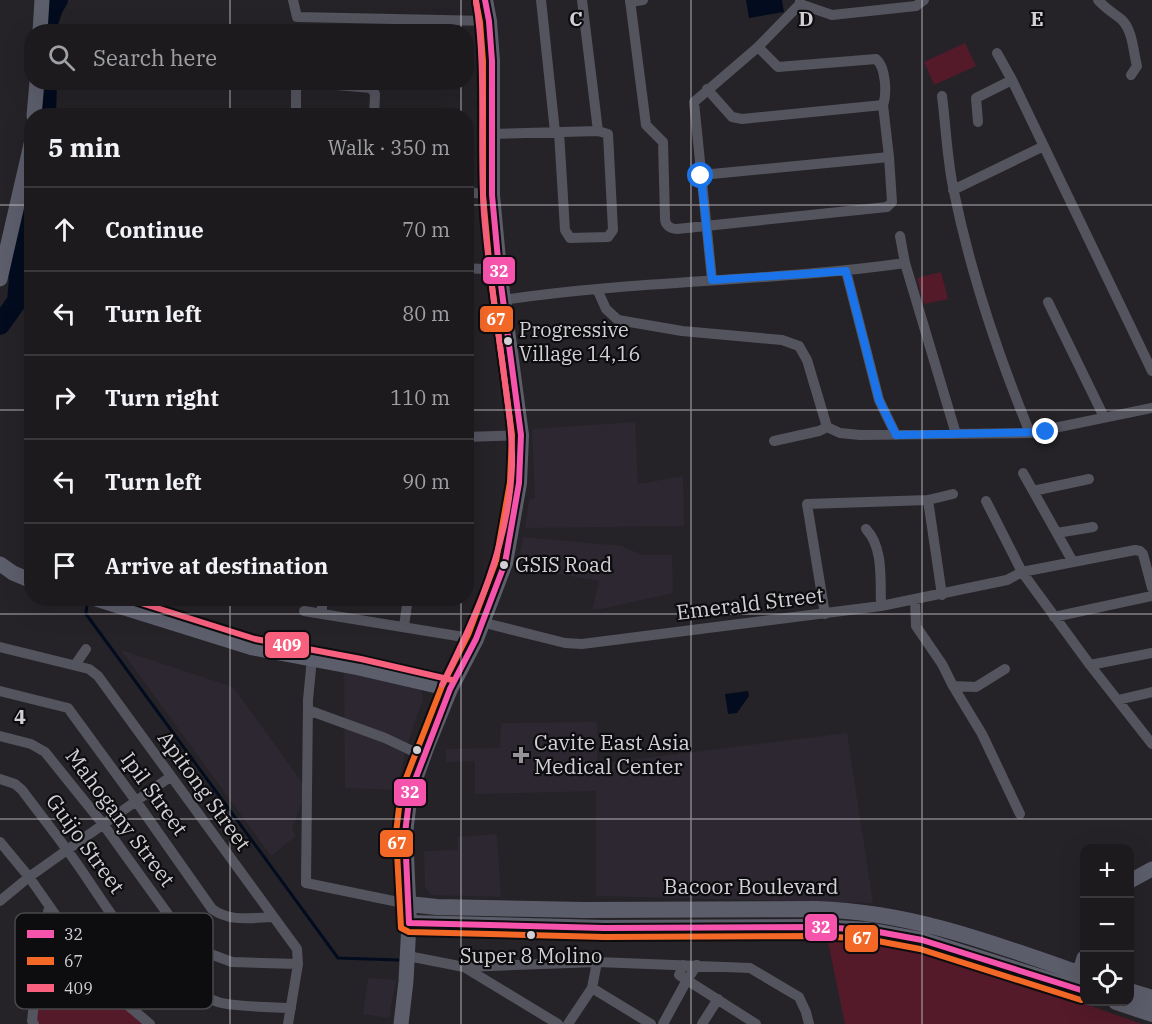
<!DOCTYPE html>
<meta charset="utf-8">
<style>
body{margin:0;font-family:"IBM Plex Serif",serif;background:#29272a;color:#f1f3f6}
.controls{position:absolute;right:18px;bottom:18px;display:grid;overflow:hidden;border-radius:12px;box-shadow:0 6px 24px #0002}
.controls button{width:54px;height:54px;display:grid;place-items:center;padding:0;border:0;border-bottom:2px solid #3a383b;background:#1c1a1d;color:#f1f3f6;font:30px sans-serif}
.stop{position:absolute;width:18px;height:18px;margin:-14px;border:4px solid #1a73e8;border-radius:50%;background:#fff}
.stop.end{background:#1a73e8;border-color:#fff;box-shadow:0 2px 6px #0008}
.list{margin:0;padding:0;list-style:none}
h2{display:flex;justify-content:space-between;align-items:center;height:78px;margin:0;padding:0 24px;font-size:26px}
h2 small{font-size:20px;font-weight:400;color:#a0a1a4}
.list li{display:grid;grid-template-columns:39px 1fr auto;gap:18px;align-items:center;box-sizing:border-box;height:84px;padding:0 24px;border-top:2px solid #3a383b}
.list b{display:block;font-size:22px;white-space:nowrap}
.list em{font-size:20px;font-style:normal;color:#a0a1a4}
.icon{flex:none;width:33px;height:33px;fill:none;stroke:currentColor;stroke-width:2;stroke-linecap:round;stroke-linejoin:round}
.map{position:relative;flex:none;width:1152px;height:1024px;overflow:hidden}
.search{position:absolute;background:#1c1a1d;box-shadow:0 6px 24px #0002;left:24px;top:24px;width:450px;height:66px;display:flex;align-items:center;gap:15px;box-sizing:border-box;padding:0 21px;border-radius:24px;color:#a0a1a4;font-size:22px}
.panel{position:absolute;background:#1c1a1d;box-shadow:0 6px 24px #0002;left:24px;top:108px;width:450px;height:498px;border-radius:24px}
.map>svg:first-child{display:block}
.built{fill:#2c2731}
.green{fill:#541a2a}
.water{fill:#030c1e}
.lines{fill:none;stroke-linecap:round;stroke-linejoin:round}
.stream{stroke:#030c1e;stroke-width:3}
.river{stroke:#030c1e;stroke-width:20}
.street{stroke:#53545e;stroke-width:10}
.secondary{stroke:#5d5e6c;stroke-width:15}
.primary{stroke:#5c5d6a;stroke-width:16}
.bus-1-casing{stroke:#0d0c0f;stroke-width:10}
.bus-2-casing{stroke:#0d0c0f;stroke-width:10}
.bus-3-casing{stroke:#0d0c0f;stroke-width:10}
.bus-1{stroke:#f653ac;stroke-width:6}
.bus-2{stroke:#f36827;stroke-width:6}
.bus-3{stroke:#f8607d;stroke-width:6}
.route{stroke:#1a73e8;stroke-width:8}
.grid{fill:none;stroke:#d2d0d4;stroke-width:1.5;stroke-opacity:0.55}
.bus-dot{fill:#d2d0d4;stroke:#0d0c0f;stroke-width:2}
.poi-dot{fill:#959397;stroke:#0d0c0f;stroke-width:2}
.labels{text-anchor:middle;stroke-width:4.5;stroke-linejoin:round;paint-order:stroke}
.bus-label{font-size:20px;fill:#d2d0d4;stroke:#0d0c0f;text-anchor:start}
.street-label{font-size:21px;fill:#d2d0d4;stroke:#0d0c0f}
.poi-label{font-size:21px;fill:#d2d0d4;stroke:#0d0c0f;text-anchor:start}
.key{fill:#0d0c0f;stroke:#48474a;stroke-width:1.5}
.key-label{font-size:16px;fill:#d2d0d4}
.grid-label{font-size:20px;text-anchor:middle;font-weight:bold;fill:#d2d0d4;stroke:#0d0c0f;stroke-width:4.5;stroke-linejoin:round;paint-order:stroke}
.line-badge{stroke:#0d0c0f;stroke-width:2}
.badge-label{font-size:16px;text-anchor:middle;font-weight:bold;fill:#fff}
</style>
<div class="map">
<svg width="1152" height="1024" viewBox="0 0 1152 1024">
<rect width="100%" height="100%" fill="#252327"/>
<path class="built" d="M635 422 638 484 683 476 684 526 525 528 529 500 535 498 532 429Z
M523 537 621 546 643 555H672L673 593 592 611 599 581 517 567Z
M121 650 233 687 307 789 292 829 296 836 271 856Z
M344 668 414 685 421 690 423 699 411 733 396 790 345 788Z
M597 722V764L847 733 873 903 596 896V791L475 794V761L446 762V749L500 748 501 723Z
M497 834 501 897 431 895 425 887 424 851 458 850 457 837Z
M368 978 396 980 389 1018 363 1014Z"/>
<path class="green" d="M965 43 976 66 934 85 924 62Z
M941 272 948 299 924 304 917 278Z
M51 914 102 988 147 1024H37L35 1020 42 941Z
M827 937 873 941 944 954 1142 1024H845Z"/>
<path class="water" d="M746 0H782L784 12 749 18Z
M748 691 749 696 737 713 728 714 725 694Z"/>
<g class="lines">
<path class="stream" d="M87 603 86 614 338 958 398 960"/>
<path class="river" d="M45 32 53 8 58 0
M46 116 47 82
M0 325 17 301 19 279 14 252 21 224 26 192"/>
<path class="street" d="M293 0 297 17 489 21
M541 0 555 132
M582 0 598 131
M630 0 646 125 663 142 665 218C665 225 670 229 677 229L887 207 892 202 889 157 701 175
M1098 0C1105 8 1113 13 1121 19 1133 30 1133 51 1137 66L1131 75
M630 2 643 0
M800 4 832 15 916 6 924 0
M997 53 1012 80
M303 82 371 88 375 94 374 116
M707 89 732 117 742 119 883 105C887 94 886 67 876 59L778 67 758 47
M942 96C946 127 947 160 954 192 971 275 998 355 1030 433
M883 105 889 157
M296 116V89L302 82
M978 122 976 98 1012 80 1152 371
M492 134 598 131 608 134 613 230 608 237 570 238 565 230 559 132
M953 190 1044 146
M466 192 492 195
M900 236 905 263
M466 268 499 270
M846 271 879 400 896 435
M712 280 694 102 758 47 800 4V0
M597 289 606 309 618 320 682 331 782 340 799 346 807 360 827 427 840 433 860 435 1030 433 1152 408
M503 300C636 280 772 282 905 263L956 434
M1048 302 1104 417
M466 437 521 435
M774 441 819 431 827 427
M1023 473 1073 562
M1033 491 1089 479
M928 500 942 595
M986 501 1022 572 1090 665 1152 744
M866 529C884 548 880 581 881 606
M1057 533 1093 527
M322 598V613
M915 600 916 626 942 664 953 686 976 687 1005 669
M304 611 476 639
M825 614 807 504 928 500 953 494
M1054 617 1152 596
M481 622 565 643 582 644 881 606 1007 580 1022 572 1135 550 1140 551 1143 554 1152 588
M404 626 408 598
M0 647 89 669 98 676 297 949 298 964 288 1024
M312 658 308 700 306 883 408 904
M75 665 86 649
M1090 665 1152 653
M953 686 982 734 1020 814
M0 691 68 708 136 801 212 909C230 922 250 918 272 917
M1118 700 1152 692
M308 710 385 738 423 756
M0 736 31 744 45 752 103 824 175 924 192 943 205 952 232 962 298 964
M0 779 15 784 22 790C42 817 63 843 82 871 121 928 148 978 218 1002 234 1007 272 1007 291 1008
M0 842 29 877 106 987 150 1024
M0 901 29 877 170 777
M408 956 464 967 597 962 750 968 799 997 806 1012 809 1024
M683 965 679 975 756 1024
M464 967 558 1024
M592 988 651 1024
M34 1024 32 1021 41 941 49 908
M568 1024 592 988 597 962
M663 1024 687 980 697 965
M702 1024 718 999"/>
<path class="secondary" d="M40 32 42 0
M34 116 37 82
M0 279 32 140
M0 564 13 573 32 581
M93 598 253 648 359 668 450 689
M1130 881 1152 869
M1076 985 1084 958
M401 1024 406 981 409 923"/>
<path class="primary" d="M485 0 489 21 492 61V195L499 270 521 435 519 483 505 563 476 639 450 689 426 748 410 793 405 833 409 923 604 928 819 927 868 930 922 940 1084 991
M408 904 437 907 584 910 817 909C912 912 995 944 1084 975
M1130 991 1152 998
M1116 1002 1152 1014"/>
<defs>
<path id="bus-1" d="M485 0 489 21 492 61V195L499 270 521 435 519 483 505 563 476 639 450 689 410 793 405 833 409 923 604 928 819 927 868 930 922 940 1084 991"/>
<path id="bus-2" d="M476 2 480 22 483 61V196L490 271 512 435 510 482 496 561 468 635 442 686 401 791 396 833 401 928 409 932 604 937 819 936 867 939 920 949 1081 1000"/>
<path id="bus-3" d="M125 598 255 639 361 659 452 680
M442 685C476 617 509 544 512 466 513 433 507 400 503 367 496 316 488 265 484 214 479 143 487 72 476 1"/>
</defs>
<use href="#bus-1" class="bus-1-casing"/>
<use href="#bus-2" class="bus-2-casing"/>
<use href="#bus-3" class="bus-3-casing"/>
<use href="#bus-1" class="bus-1"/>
<use href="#bus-2" class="bus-2"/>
<use href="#bus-3" class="bus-3"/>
</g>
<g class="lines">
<path class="route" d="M701 176 712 280 846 271 879 400 896 435 1046 432"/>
</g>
<path class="grid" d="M230 0V32M461 0V32M691 0V1024M922 0V1024M230 82V116M461 82V116M0 205H32M466 205H1152M0 410H32M466 410H1152M230 598V1024M461 598V1024M0 614H1152M0 819H1152"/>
<g class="bus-dot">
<circle cx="508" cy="341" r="5"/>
<circle cx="504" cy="565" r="5"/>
<circle cx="417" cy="750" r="5"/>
<circle cx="531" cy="935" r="5"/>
</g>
<path class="poi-dot" d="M518 746h6v6h6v6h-6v6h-6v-6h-6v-6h6z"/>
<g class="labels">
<g class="bus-label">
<text x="519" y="337">Progressive<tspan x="519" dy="24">Village 14,16</tspan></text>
<text x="515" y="572">GSIS Road</text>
<text x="531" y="963" text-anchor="middle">Super 8 Molino</text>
</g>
<g class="street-label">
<text transform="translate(750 604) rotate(-7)" y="7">Emerald Street</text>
<text transform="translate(204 791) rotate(54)" y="7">Apitong Street</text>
<text transform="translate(154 794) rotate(54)" y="7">Ipil Street</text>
<text transform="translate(120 818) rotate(53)" y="7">Mahogany Street</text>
<text transform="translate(85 844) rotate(54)" y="7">Guijo Street</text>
<text x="751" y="894">Bacoor Boulevard</text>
</g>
<g class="poi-label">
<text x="534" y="750">Cavite East Asia<tspan x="534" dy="24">Medical Center</tspan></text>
</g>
</g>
<rect x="15" y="913" width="198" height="96" rx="9" class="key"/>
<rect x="27" y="930" width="27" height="8" fill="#f653ac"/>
<rect x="27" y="957" width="27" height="8" fill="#f36827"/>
<rect x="27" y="984" width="27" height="8" fill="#f8607d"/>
<g class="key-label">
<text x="64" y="940">32</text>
<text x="64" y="967">67</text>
<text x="64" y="994">409</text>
</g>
<g class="grid-label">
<text x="576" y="26">C</text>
<text x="806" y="26">D</text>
<text x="1037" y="26">E</text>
<text x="20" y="724">4</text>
</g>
<g class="line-badge">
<rect x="482" y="256" width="34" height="29" rx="6" fill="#f653ac"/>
<rect x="479" y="305" width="35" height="28" rx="6" fill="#f36827"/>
<rect x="264" y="631" width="46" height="28" rx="6" fill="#f8607d"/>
<rect x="393" y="778" width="34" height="29" rx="6" fill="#f653ac"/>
<rect x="379" y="829" width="35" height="29" rx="6" fill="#f36827"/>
<rect x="804" y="913" width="34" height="29" rx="6" fill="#f653ac"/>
<rect x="844" y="924" width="35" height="29" rx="6" fill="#f36827"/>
</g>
<g class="badge-label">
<text x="499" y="277">32</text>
<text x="496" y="325">67</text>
<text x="287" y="651">409</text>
<text x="410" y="798">32</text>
<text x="397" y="849">67</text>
<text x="821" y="933">32</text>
<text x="862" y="944">67</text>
</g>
</svg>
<div class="controls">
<button>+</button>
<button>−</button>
<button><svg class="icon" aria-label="locate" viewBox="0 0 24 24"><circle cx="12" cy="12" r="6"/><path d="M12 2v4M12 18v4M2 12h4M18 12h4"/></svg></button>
</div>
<div class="stop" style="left:701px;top:176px"></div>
<div class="stop end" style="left:1046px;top:432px"></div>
<div class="search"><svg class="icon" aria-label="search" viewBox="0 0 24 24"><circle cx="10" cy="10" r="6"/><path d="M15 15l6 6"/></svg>Search here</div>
<section class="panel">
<h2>5 min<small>Walk · 350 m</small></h2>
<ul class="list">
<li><svg class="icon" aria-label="ahead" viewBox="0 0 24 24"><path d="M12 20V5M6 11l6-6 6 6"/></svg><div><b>Continue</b></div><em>70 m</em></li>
<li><svg class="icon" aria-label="left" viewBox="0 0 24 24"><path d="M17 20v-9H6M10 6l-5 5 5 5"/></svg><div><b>Turn left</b></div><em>80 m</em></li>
<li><svg class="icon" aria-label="right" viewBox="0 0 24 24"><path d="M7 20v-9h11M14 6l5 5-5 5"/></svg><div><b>Turn right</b></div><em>110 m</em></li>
<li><svg class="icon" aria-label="left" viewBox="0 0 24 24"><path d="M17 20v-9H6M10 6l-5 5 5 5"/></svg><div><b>Turn left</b></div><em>90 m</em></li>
<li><svg class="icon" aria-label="arrive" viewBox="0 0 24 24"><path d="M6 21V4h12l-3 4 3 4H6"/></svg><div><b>Arrive at destination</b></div></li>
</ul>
</section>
</div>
